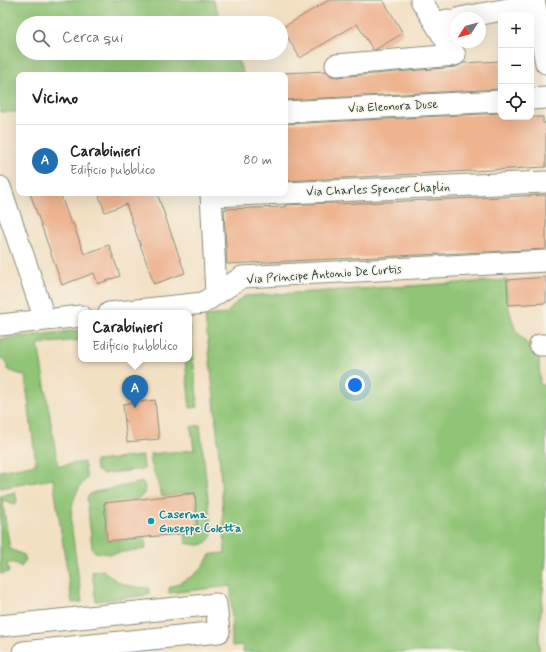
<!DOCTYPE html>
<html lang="it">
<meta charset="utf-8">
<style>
body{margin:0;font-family:Mynerve,sans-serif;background:#f6f6f6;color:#202124}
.controls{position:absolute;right:12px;top:12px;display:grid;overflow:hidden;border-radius:8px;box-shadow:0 4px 16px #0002}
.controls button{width:36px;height:36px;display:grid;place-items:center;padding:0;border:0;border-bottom:1px solid #e0e0e0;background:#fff;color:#202124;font:20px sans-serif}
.compass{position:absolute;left:450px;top:12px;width:36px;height:36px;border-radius:50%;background:#fff;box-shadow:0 4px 16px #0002;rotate:234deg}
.you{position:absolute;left:355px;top:385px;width:14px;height:14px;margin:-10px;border:3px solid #fff;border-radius:50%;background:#1a73e8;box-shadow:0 0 0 6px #1a73e833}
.badge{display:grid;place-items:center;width:26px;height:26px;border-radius:50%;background:#1f6fb2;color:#fff;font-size:13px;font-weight:700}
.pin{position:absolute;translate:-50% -33px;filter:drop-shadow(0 1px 2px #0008)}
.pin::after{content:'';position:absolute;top:21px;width:14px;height:12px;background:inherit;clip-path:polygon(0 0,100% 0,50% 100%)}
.popup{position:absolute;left:78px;top:310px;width:114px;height:52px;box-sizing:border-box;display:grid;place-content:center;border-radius:8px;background:#fff;filter:drop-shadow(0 1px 3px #0005);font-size:13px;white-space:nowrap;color:#757577}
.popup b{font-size:15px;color:#202124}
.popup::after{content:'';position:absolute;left:50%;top:100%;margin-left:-8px;border:8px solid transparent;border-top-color:#fff}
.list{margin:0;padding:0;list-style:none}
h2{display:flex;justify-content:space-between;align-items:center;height:52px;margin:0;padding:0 16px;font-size:17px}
h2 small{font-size:13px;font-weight:400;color:#757577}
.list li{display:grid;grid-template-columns:26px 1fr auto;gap:12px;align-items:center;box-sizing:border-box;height:72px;padding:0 16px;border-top:1px solid #e0e0e0}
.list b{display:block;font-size:15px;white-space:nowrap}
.list p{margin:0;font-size:13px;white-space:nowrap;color:#757577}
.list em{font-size:13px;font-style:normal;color:#757577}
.icon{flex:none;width:22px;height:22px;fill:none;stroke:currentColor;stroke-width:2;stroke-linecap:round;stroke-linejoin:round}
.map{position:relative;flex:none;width:546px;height:652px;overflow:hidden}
.search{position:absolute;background:#fff;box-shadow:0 4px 16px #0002;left:16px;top:16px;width:272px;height:44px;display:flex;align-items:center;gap:10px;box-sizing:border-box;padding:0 14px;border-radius:22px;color:#757577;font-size:15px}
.panel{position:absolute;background:#fff;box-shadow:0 4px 16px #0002;left:16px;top:72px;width:272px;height:124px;border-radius:8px}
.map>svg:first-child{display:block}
.green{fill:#90c476;stroke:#588055}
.building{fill:#eeb490}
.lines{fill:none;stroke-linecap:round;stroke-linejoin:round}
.minor-casing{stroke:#888e7c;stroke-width:23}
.minor{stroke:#fff;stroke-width:21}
.culture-dot{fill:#0f9aa8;stroke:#f7f3e8;stroke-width:1.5}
.labels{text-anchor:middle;stroke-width:3;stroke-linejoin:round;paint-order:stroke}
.street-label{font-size:12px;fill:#1f3d34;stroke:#f7f3e8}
.culture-label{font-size:12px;font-weight:bold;fill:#0d838f;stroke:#f7f3e8;text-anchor:start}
</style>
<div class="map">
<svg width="546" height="652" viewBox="0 0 546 652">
<rect width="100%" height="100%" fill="#f7f3e8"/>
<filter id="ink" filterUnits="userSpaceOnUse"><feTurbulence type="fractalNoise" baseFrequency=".025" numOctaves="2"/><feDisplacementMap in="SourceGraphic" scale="8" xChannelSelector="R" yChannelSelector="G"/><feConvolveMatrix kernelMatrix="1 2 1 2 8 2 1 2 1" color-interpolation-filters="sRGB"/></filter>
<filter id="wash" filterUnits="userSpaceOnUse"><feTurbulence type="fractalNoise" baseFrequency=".012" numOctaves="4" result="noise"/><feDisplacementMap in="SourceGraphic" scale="16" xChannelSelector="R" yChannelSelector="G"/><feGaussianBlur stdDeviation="0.9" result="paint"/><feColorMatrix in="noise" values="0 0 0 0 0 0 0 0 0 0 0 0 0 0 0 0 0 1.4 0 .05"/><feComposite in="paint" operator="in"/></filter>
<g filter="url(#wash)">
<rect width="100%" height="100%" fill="#f2e0c3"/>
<path class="green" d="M0 0H213L223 23H23V53H235L244 75H19V112H0Z
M507 280 508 305 515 329 539 359 540 385H546V557L539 634V652H243L242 645 232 646 231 586 169 593V588L193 576 201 569 210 555 214 554 225 553C222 474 214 395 205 316L226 314 237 302 245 296Z
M190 326 198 407 190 408 185 359H189V327Z
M81 330V340L38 344 58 466 84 462 87 478C74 492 71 504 71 523L82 602 72 603 53 479 0 488V471L36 464 25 376 8 370 5 358 0 359V339Z
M200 425 212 535C205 547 199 546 186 543L185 534 198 532 195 493 181 494 182 501 176 502 175 495 162 496 150 460V454L194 450 191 427Z
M143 456 144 469 102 474 96 469 95 461Z
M143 482 145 487 144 494 137 499 124 500V506L118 502 104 503 107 541 121 540 120 534 128 539 140 538V535L144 534 146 549 110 554 95 552 92 548 87 498 90 494 95 492Z
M15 492 17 502 15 504 8 502 2 499 10 549 24 555 25 562 21 567C17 564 12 561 7 564L9 572 0 574V496Z
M103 570C118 585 129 587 149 588V595L96 601 92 572Z"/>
<g id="blocks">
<path class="building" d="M329 0H383L403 33 375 50H373L357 24 300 58 282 28Z
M501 61V89L285 100V73L326 71 331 76 337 77 456 67 463 63Z
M501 113V117H543V123H546V167L285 181V124Z
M30 193H60L71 224 73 223 84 254 109 245 120 276 98 284 94 273 62 285Z
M98 193H157L185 273 154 284 126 204 105 212Z
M546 195V249L227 264 224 209 285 207V205L337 203V204Z
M546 277V303L508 305 507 280Z
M155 400 159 439 127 442 123 404Z
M195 493 198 532 107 541 104 503Z"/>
</g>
</g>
<g filter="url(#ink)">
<use href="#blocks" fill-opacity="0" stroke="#888e7c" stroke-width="1"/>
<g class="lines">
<defs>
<path id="minor" d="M421 0 435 23 448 20
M534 0 546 63
M460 18 534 4
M336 65 455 55 435 23
M531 99 546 98
M285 112 501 101
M0 187 45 320
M211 193 216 294
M211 196 546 182
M109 313 203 303 242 277 546 261
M0 325 81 316
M540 345H546
M0 626 216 604 219 632 23 652"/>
</defs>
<use href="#minor" class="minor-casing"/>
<use href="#minor" class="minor"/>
</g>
</g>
<circle class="culture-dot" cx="151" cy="521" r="4"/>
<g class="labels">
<g class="street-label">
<text transform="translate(393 106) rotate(-3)" y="4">Via Eleonora Duse</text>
<text transform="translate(378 189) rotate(-2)" y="4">Via Charles Spencer Chaplin</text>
<text transform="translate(324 274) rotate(-4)" y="4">Via Principe Antonio De Curtis</text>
</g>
<g class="culture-label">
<text x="159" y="518">Caserma<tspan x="159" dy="14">Giuseppe Coletta</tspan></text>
</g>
</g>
</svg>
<div class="controls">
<button>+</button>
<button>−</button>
<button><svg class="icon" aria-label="locate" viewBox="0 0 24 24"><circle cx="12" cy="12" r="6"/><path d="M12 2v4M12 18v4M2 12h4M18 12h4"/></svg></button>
</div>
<svg class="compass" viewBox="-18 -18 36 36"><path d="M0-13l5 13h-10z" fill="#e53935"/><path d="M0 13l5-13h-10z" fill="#757577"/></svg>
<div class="you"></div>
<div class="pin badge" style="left:135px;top:408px">A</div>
<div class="popup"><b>Carabinieri</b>Edificio pubblico</div>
<div class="search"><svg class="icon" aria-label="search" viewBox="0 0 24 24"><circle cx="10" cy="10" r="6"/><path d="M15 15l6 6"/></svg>Cerca qui</div>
<section class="panel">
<h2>Vicino<small></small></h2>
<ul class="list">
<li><span class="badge">A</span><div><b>Carabinieri</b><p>Edificio pubblico</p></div><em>80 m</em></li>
</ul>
</section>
</div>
